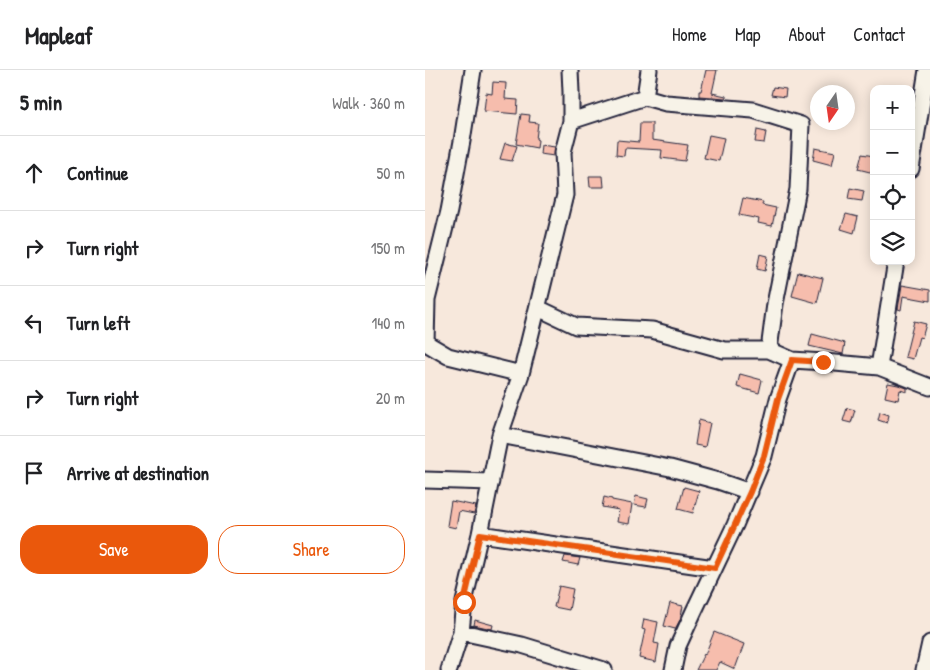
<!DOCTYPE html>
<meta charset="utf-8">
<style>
body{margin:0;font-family:"Patrick Hand",sans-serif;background:#f6f6f6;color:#202124}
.controls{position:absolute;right:15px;top:15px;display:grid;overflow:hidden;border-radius:10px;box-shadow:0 2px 12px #0003}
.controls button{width:45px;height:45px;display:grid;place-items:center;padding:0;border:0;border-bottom:1px solid #e0e0e0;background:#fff;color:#202124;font:25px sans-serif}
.compass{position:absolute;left:385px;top:15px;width:45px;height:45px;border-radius:50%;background:#fff;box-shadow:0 2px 12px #0003;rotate:193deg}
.stop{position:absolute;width:15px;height:15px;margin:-11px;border:4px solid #ea580c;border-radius:50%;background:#fff}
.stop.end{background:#ea580c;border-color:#fff;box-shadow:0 1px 5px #0008}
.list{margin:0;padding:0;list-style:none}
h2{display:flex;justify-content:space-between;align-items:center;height:65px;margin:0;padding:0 20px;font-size:21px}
h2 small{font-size:16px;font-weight:400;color:#757577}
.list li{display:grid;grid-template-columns:32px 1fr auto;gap:15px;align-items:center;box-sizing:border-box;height:75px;padding:0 20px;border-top:1px solid #e0e0e0}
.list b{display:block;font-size:19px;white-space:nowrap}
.list em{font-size:16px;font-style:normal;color:#757577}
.actions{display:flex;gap:10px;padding:15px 20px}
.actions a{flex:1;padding:11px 0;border:1px solid #ea580c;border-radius:20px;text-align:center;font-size:18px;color:#ea580c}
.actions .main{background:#ea580c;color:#fff}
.icon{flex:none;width:28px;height:28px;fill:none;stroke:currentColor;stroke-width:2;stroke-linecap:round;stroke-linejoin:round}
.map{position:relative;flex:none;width:505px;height:600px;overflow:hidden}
header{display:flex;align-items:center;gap:30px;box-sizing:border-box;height:70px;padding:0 25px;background:#fff;border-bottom:1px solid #e0e0e0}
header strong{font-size:24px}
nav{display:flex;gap:28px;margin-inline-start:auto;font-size:18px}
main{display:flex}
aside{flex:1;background:#fff}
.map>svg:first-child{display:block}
.building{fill:#f6bdad;stroke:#22223b}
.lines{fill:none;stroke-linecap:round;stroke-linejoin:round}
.minor-casing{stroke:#22223b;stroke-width:19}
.minor{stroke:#f7f3e8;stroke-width:15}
.route{stroke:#ea580c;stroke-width:6}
</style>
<header>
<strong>Mapleaf</strong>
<nav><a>Home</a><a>Map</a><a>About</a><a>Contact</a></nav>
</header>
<main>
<aside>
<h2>5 min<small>Walk · 360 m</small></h2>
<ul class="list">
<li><svg class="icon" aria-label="ahead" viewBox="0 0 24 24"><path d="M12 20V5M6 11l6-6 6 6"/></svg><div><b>Continue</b></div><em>50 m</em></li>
<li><svg class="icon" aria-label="right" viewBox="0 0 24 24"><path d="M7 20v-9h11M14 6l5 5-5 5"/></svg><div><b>Turn right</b></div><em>150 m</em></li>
<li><svg class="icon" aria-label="left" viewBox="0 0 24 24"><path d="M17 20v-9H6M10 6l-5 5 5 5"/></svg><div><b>Turn left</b></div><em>140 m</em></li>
<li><svg class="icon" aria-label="right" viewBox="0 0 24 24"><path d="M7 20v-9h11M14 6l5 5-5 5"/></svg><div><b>Turn right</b></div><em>20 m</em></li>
<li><svg class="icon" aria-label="arrive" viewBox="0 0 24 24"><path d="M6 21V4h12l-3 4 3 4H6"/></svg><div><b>Arrive at destination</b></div></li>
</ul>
<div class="actions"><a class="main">Save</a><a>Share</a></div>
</aside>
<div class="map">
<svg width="505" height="600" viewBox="0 0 505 600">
<rect width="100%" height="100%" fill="#f7e8dc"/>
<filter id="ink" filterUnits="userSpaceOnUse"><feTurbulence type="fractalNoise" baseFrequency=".02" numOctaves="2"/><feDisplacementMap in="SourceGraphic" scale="10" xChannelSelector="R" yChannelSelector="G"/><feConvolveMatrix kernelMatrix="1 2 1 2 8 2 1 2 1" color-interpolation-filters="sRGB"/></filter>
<g filter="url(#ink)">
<path class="building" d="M281 0H292L287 23 301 26V28L274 26V21H276Z
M68 12 81 13 80 29 93 30 92 44 59 41 61 23 67 24Z
M348 17 361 19 360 27 346 25Z
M96 44 105 45 104 52 113 53 111 69 113 70 112 78 91 74Z
M215 53H227V70L263 75 260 91 236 88 237 80 200 78 199 86 191 85 192 70 214 72Z
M332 60 341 62 339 73 330 72Z
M284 65 299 68 294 91 279 88Z
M80 73 92 76 87 91 75 89Z
M116 75 130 77 129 86 115 84Z
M390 78 410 82 407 95 388 90Z
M437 84 449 86V103L433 99Z
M164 106H178L179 117H165Z
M425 118 439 121 437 131 423 129Z
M318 128 338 132 337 135 351 138 347 156 333 153 334 149 314 145Z
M421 144 433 147 429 163 416 159Z
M335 184 343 186 340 201 332 199Z
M373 202 398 208 392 233 367 226Z
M477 215 505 220V231L478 226 476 240 473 239Z
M489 251 501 254 497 268 494 267 488 289 480 287Z
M387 264 420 273 418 284 384 276Z
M315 304 337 310 334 323 312 317Z
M463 313 473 315 482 318V322L475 320 473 330 460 327Z
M422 338 430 340 426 353 418 351Z
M455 342 464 345 462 353 453 350Z
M274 350 285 353 280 377 270 375Z
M259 417 274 421 268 443 253 439Z
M211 426 223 429 221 437 209 435Z
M179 427 187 429V430L207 434 204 454 192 452 194 440 177 437Z
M26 431 51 436 49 444 34 441 31 458 22 456Z
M140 486 155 488 153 495 138 492Z
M134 516 148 519 144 540 129 537Z
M245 533 258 536 255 550 250 559 239 556Z
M219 549 233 552 229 573 234 574 231 592 214 588 220 560 217 559Z
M50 550 68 555 67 559 49 555Z
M289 562 319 574 310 599 295 592 291 600H271L279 584 280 585Z"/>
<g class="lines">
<defs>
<path id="minor" d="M48 0 37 71 24 141 2 230 1 273 23 286 96 304
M220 27 224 0
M146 51 220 27 241 33 328 40 376 55 373 119 350 234 344 280
M486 99 502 0
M113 238 151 256 227 260 299 280H344L367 290 399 292 454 297 505 317
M454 297 471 191
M75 365 245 398 293 411 325 422
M0 410 66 412
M55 464 289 498
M36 562 97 575 179 600
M24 600 36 562 39 532 55 464 75 365 96 304 140 125 138 82 146 51V22L145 0
M248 600 253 576 269 541 310 455 339 386 353 329 367 290
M499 600 505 573"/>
</defs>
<use href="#minor" class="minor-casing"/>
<use href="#minor" class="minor"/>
</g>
</g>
<g class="lines" filter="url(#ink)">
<path class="route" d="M39 532 55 464 290 498 325 422 339 386 353 329 367 290 398 292"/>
</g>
</svg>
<div class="controls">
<button>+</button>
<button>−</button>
<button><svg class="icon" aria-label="locate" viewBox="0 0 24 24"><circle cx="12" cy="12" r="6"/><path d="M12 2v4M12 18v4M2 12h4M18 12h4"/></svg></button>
<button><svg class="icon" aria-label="layers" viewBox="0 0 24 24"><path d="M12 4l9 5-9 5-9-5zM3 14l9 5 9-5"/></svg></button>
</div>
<svg class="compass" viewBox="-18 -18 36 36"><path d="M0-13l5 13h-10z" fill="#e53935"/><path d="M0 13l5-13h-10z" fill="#757577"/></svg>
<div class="stop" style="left:39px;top:532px"></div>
<div class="stop end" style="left:398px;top:292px"></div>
</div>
</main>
